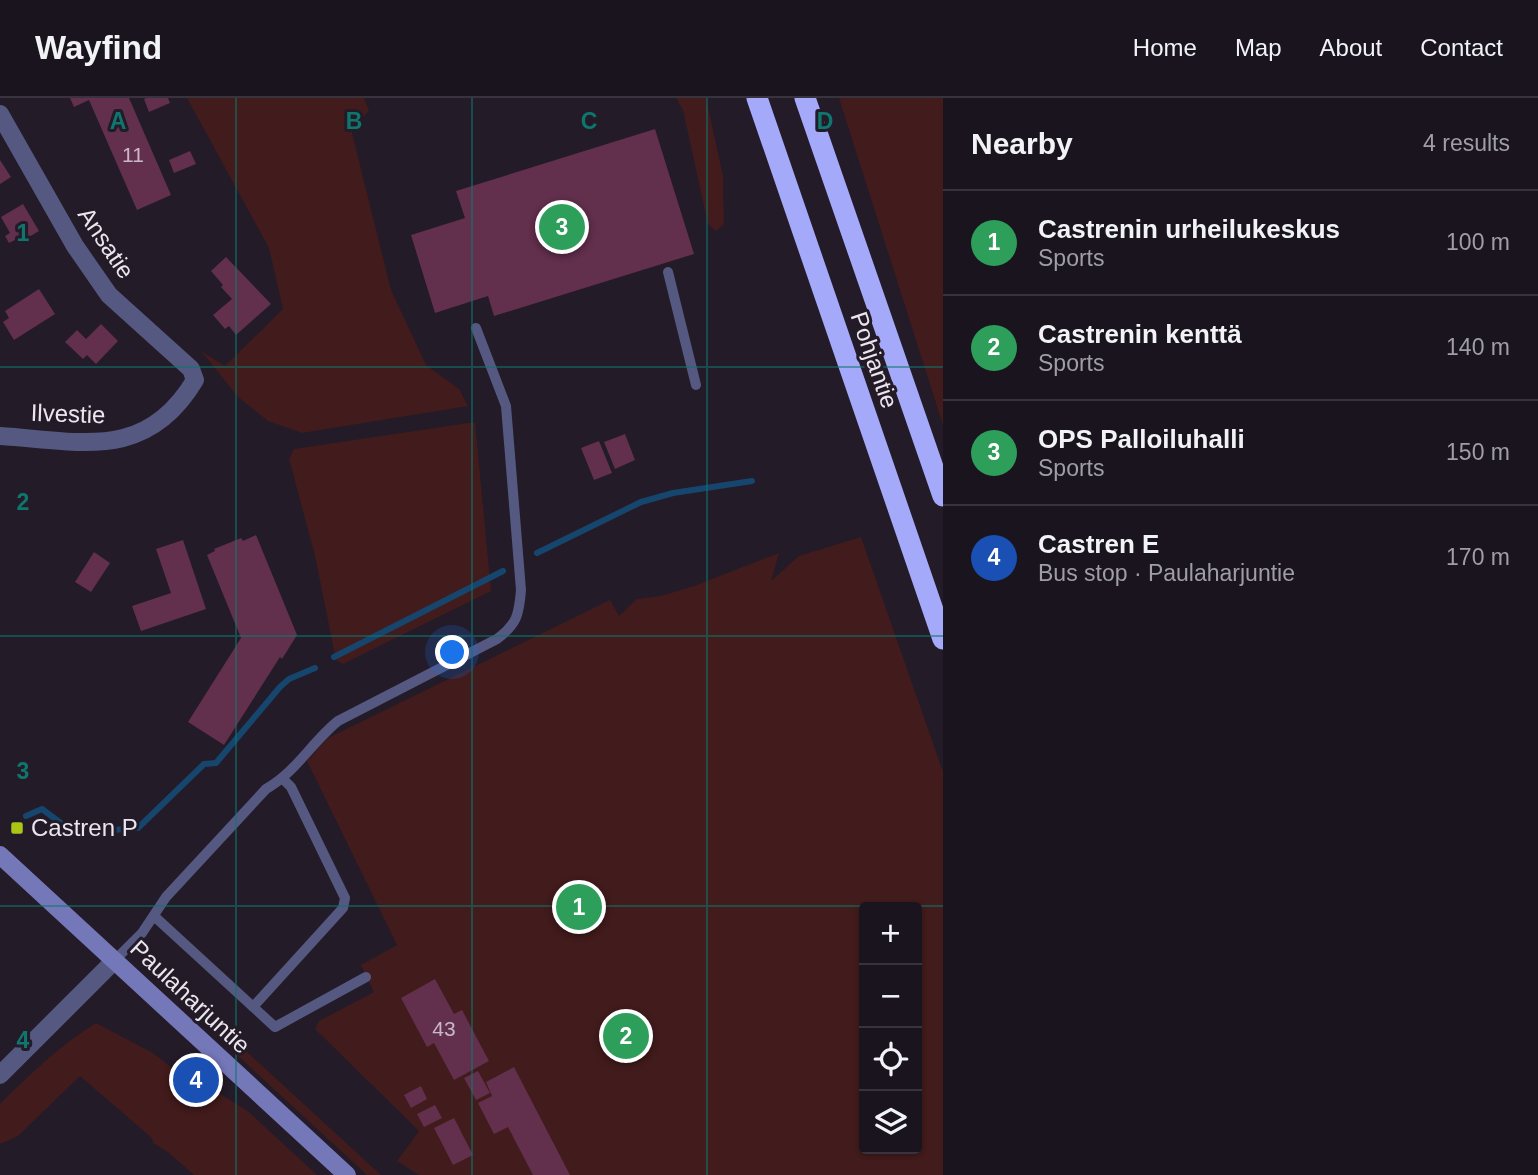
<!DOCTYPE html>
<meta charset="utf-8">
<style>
body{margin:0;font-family:Helvetica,sans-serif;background:#231d27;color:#f1f3f6}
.controls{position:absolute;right:21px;bottom:21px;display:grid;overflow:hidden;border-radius:7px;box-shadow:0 2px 5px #0004}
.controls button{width:63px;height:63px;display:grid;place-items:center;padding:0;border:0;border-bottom:2px solid #38333c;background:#1a141e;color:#f1f3f6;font:35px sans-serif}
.you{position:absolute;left:453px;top:555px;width:24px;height:24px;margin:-18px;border:5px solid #fff;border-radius:50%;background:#1a73e8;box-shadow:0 0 0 10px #1a73e833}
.badge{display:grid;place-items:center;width:46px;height:46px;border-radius:50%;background:#abc614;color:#fff;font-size:23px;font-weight:700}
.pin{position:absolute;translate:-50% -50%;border:4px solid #fff;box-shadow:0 2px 7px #0006}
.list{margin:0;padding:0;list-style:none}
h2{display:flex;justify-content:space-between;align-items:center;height:91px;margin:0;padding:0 28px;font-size:30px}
h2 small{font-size:23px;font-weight:400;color:#9f9ea4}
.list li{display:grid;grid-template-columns:46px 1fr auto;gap:21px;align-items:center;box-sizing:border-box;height:105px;padding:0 28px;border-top:2px solid #38333c}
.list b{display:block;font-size:26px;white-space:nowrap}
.list p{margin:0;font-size:23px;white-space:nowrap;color:#9f9ea4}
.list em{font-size:23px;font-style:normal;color:#9f9ea4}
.icon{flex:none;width:38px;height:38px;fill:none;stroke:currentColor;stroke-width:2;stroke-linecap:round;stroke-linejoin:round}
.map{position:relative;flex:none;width:943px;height:1077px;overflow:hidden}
header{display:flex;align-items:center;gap:42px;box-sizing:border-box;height:98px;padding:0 35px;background:#1a141e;border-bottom:2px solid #38333c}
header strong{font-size:33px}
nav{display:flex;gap:38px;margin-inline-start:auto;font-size:24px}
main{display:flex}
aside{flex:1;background:#1a141e}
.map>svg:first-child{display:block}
.green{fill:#421b1c;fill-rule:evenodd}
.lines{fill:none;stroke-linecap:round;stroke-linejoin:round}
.stream{stroke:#16466d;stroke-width:6}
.building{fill:#622f4c}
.lane{stroke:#555880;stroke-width:10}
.street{stroke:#555880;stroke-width:18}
.secondary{stroke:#7477b8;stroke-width:18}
.highway{stroke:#a4a9f9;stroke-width:21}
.grid{fill:none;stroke:#0f766e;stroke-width:2;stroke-opacity:0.55}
.poi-dot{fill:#abc614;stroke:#231b28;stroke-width:2.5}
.labels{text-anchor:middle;stroke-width:6;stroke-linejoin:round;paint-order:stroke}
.number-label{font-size:21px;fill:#c9b8c6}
.street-label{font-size:24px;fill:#ebe6ee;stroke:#231b28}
.poi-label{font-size:24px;fill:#ebe6ee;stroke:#231b28;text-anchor:start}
.grid-label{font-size:23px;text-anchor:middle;font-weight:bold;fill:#0f766e;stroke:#231b28;stroke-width:6;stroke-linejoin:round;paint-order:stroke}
</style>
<header>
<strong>Wayfind</strong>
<nav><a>Home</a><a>Map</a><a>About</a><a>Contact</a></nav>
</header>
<main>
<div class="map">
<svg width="943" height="1077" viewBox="0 0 943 1077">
<rect width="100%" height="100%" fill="#231b28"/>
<path class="green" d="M187 0H364L369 13 351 31 391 192 426 267 459 291 468 308 302 335 268 323 238 299 201 253 225 268 283 211 269 150Z
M676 0H706L723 78 724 126 716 133 708 126 683 12Z
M839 0H943V327Z
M475 324 491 493 343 566 336 562 315 458 289 361 294 351Z
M861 439 943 674V1077H419L397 1063 419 1033 315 931 319 923 374 894 361 867 397 847 307 663 328 640 610 502 619 518 637 501 661 498 694 488 779 455 771 483 799 458ZM864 809H917V1051H864Z
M148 863 381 1077H367L158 884 150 876 146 864Z
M96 925 153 955 203 994 208 988 249 1014 317 1077H194L168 1054 153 1045 152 1040 80 978 18 1038 0 1046V1006C30 976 60 947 96 925Z"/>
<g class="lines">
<path class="stream" d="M537 455 641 404 673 395 752 383
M334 559 503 473
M26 718 42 711 70 732 89 734 138 730 204 666 216 665 280 589 289 581 315 570"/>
</g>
<path class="building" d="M70 0H129L171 97 137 112 89 2 74 9Z
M146 0H168L170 5 149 14 144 1Z
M655 31 694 156 494 218 488 198 435 215 411 137 465 120 456 93Z
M190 53 196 66 174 75 169 62Z
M0 62 11 79 0 86Z
M23 106 39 133 17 146 15 142 9 145 5 138 10 135 1 119Z
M226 159 271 206 236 237 229 228 225 231 213 217 232 201 221 189 223 187 211 173Z
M39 191 55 216 14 242 3 224 9 220 5 213Z
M101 226 118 243 96 266 87 257 83 261 65 244 77 232 86 241Z
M625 336 635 362 615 371 604 344Z
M599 343 612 375 594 382 581 350Z
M256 437 297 537 282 561 280 559 224 647 188 624 241 540 207 457 215 453 214 451 241 440 243 443Z
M183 442 206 511 141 533 132 508 171 495 156 451Z
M94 454 110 465 91 494 75 484Z
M435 881 454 916 462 912 489 963 454 982 434 945 427 949 401 900Z
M514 969 570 1077H533L508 1029 494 1036 478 1005 492 998 486 984Z
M478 973 490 995 476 1002 464 980Z
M421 988 427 1001 411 1010 404 997Z
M435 1007 442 1020 424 1029 417 1016Z
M454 1020 473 1057 453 1067 434 1030Z"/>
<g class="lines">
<path class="lane" d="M668 174 696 287
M154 818 275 929 366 879
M115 862 142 835 166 799 266 691C295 675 312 644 338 623L497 541C517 526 519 517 521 492L506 308 476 230
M253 909 343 810 345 800 291 689 283 681"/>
<path class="street" d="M0 16 75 148 109 197 191 271 195 282C146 364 80 343 0 338
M0 977 115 862"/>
<path class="secondary" d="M0 757 347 1077"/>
<path class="highway" d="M757 0 943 541
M805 0 943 398"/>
</g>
<path class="grid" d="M236 0V1077M472 0V1077M707 0V1077M0 269H943M0 538H943M0 808H943"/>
<rect class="poi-dot" x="10" y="723" width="14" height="14" rx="3.5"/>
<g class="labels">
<g class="number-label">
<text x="133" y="64">11</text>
<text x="444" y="938">43</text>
</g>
<g class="street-label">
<text transform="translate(106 145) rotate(56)" y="8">Ansatie</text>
<text transform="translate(874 262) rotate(71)" y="8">Pohjantie</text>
<text transform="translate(68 316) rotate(2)" y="8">Ilvestie</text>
<text transform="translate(190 899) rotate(43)" y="8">Paulaharjuntie</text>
</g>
<g class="poi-label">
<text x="31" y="738">Castren P</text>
</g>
</g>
<g class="grid-label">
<text x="118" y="31">A</text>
<text x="354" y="31">B</text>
<text x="589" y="31">C</text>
<text x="825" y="31">D</text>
<text x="23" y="143">1</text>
<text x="23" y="412">2</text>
<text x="23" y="681">3</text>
<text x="23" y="950">4</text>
</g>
</svg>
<div class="controls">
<button>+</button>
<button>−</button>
<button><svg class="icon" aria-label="locate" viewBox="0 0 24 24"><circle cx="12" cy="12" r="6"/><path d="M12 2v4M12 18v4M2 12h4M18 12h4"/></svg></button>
<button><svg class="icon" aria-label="layers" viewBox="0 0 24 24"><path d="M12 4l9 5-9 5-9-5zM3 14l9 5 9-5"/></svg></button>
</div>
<div class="you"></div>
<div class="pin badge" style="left:579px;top:809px;background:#2e9e5b">1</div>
<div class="pin badge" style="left:626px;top:938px;background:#2e9e5b">2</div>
<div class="pin badge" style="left:562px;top:129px;background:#2e9e5b">3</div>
<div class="pin badge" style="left:196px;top:982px;background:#1a4fb4">4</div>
</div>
<aside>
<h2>Nearby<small>4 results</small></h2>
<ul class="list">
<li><span class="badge" style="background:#2e9e5b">1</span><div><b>Castrenin urheilukeskus</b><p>Sports</p></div><em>100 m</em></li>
<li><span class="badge" style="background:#2e9e5b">2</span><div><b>Castrenin kenttä</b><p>Sports</p></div><em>140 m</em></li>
<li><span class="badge" style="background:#2e9e5b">3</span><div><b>OPS Palloiluhalli</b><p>Sports</p></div><em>150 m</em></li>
<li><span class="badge" style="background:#1a4fb4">4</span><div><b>Castren E</b><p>Bus stop · Paulaharjuntie</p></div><em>170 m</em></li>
</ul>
</aside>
</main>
